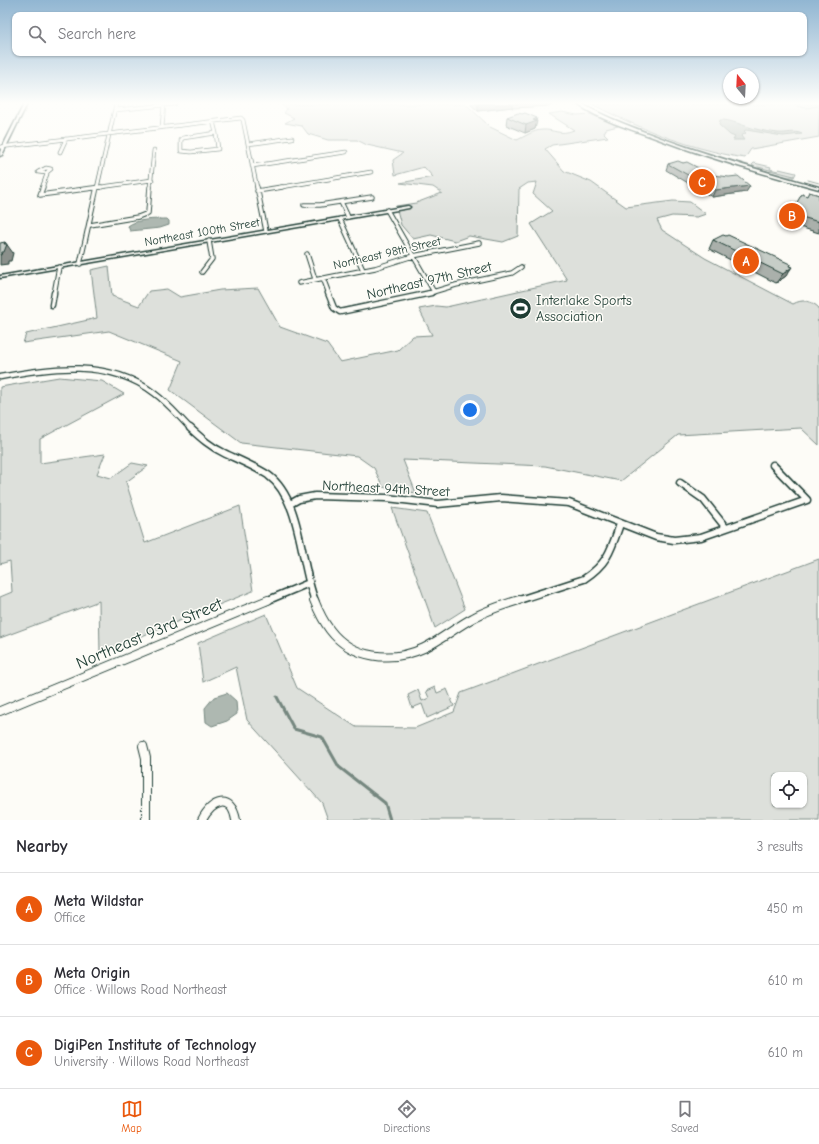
<!DOCTYPE html>
<meta charset="utf-8">
<style>
body{margin:0;font-family:"Comic Neue",sans-serif;background:#f7f7f7;color:#2b2b33}
.controls{position:absolute;right:12px;bottom:12px;display:grid;overflow:hidden;border-radius:8px;box-shadow:0 1px 3px #0004}
.controls button{width:36px;height:36px;display:grid;place-items:center;padding:0;border:0;border-bottom:1px solid #e1e1e2;background:#fff;color:#2b2b33;font:20px sans-serif}
.compass{position:absolute;left:723px;top:68px;width:36px;height:36px;border-radius:50%;background:#fff;box-shadow:0 1px 3px #0004;rotate:342deg}
.you{position:absolute;left:470px;top:410px;width:14px;height:14px;margin:-10px;border:3px solid #fff;border-radius:50%;background:#1a73e8;box-shadow:0 0 0 6px #1a73e833}
.badge{display:grid;place-items:center;width:26px;height:26px;border-radius:50%;background:#ea580c;color:#fff;font-size:13px;font-weight:700}
.pin{position:absolute;translate:-50% -50%;border:2px solid #fff;box-shadow:0 1px 4px #0006}
.list{margin:0;padding:0;list-style:none}
h2{display:flex;justify-content:space-between;align-items:center;height:52px;margin:0;padding:0 16px;font-size:17px}
h2 small{font-size:13px;font-weight:400;color:#7c7c81}
.list li{display:grid;grid-template-columns:26px 1fr auto;gap:12px;align-items:center;box-sizing:border-box;height:72px;padding:0 16px;border-top:1px solid #e1e1e2}
.list b{display:block;font-size:15px;white-space:nowrap}
.list p{margin:0;font-size:13px;white-space:nowrap;color:#7c7c81}
.list em{font-size:13px;font-style:normal;color:#7c7c81}
.icon{flex:none;width:22px;height:22px;fill:none;stroke:currentColor;stroke-width:2;stroke-linecap:round;stroke-linejoin:round}
.map{position:relative;flex:none;width:819px;height:820px;overflow:hidden}
.search{position:absolute;background:#fff;box-shadow:0 1px 3px #0004;left:12px;right:12px;top:12px;height:44px;display:flex;align-items:center;gap:10px;box-sizing:border-box;padding:0 14px;border-radius:8px;color:#7c7c81;font-size:15px}
.sheet{height:268px;background:#fff}
nav{display:flex;justify-content:space-around;align-items:center;box-sizing:border-box;height:56px;border-top:1px solid #e1e1e2;background:#fff;font-size:11px;color:#7c7c81}
nav a{display:grid;justify-items:center;gap:2px}
nav .on{color:#ea580c}
.map>svg:first-child{display:block}
.green{fill:#dde0db;stroke:#7e8e88;fill-rule:evenodd}
.water{fill:#aeb8b1;stroke:#75877f}
.lines{fill:none;stroke-linecap:round;stroke-linejoin:round}
.stream-far1{stroke:#75877f;stroke-width:1}
.stream{stroke:#75877f;stroke-width:3}
.minor-far4-casing{stroke:#1f3d34;stroke-width:4.5}
.minor-far3-casing{stroke:#1f3d34;stroke-width:5.5}
.minor-far2-casing{stroke:#1f3d34;stroke-width:7}
.minor-far1-casing{stroke:#1f3d34;stroke-width:9}
.minor-casing{stroke:#1f3d34;stroke-width:10}
.tertiary-casing{stroke:#1f3d34;stroke-width:3}
.secondary-casing{stroke:#1f3d34;stroke-width:3}
.minor-far4{stroke:#fdfcf7;stroke-width:3}
.minor-far3{stroke:#fdfcf7;stroke-width:3.5}
.minor-far2{stroke:#fdfcf7;stroke-width:4.5}
.minor-far1{stroke:#fdfcf7;stroke-width:6}
.minor{stroke:#fdfcf7;stroke-width:8}
.tertiary{fill:#fdfcf7;fill-rule:evenodd}
.secondary{fill:#fdfcf7;fill-rule:evenodd}
.wall{fill:#aab0ab;stroke:#1f3d34}
.shaded-wall{fill:#8b908b;stroke:#1f3d34}
.building{fill:#c6cdc7;stroke:#1f3d34}
.labels{text-anchor:middle;stroke-width:3;stroke-linejoin:round;paint-order:stroke}
.far-street-label{font-size:12px;fill:#1f3d34;stroke:#fdfcf7}
.street-label{font-size:14px;fill:#1f3d34;stroke:#fdfcf7}
.poi-label{font-size:14px;fill:#1f3d34;stroke:#fdfcf7;text-anchor:start}
.near-street-label{font-size:17px;fill:#1f3d34;stroke:#fdfcf7}
</style>
<div class="map">
<svg width="819" height="820" viewBox="0 0 819 820">
<rect width="100%" height="100%" fill="#fdfcf7"/>
<filter id="ink" filterUnits="userSpaceOnUse"><feTurbulence type="fractalNoise" baseFrequency=".025" numOctaves="2"/><feDisplacementMap in="SourceGraphic" scale="8" xChannelSelector="R" yChannelSelector="G"/><feConvolveMatrix kernelMatrix="1 2 1 2 8 2 1 2 1" color-interpolation-filters="sRGB"/></filter>
<g filter="url(#ink)">
<path class="green" d="M281 104H466L490 127 517 140C524 137 534 130 542 130 554 129 559 136 574 130L549 114 562 112 577 115 590 114 618 126 606 129 604 133 608 137 552 145 545 149 564 171 591 182 626 207 673 201 690 202 706 214 697 217 672 216 657 220 662 230 705 258 793 304C802 299 811 300 819 308V319L817 321 819 322V445L801 428 678 435 621 481 545 466 403 460 416 493 383 487 374 468 357 456 241 443 170 390 182 361 109 331 23 343 26 334 97 318 91 270 109 266 112 296 139 306 149 291 167 289 180 297 220 290 258 288 280 327 327 344 340 362 398 350 413 336 432 335 419 309 436 306 446 307 567 280 531 224 552 211 533 194 537 182 528 183 519 189 518 236 503 242 469 236 455 241 431 235 413 239 401 225 396 206 416 203 442 193 433 187 400 183 433 177 424 167 395 175 393 160 403 153 367 145 357 140H328L308 134 302 126 285 123 294 118 284 113 287 109Z
M592 104H819V137L751 149 745 158C730 156 715 152 700 148 662 137 626 122 592 104Z
M754 163 771 167 770 169 778 171 779 169 796 173 794 177H788L756 168 752 165Z
M59 377 102 381 124 394 40 439V463L105 454 97 474 111 478 132 463 148 466 126 482 145 543 240 506 253 591 100 653 99 601 0 638V597L12 592 10 561 0 564V387Z
M392 508 427 513 465 609 435 628Z
M819 559V820H328L322 803 247 720 236 667 203 682 198 643 266 614 297 688 356 727 415 728 454 712 461 693ZM774 775H804V805H774Z
M435 687 437 693 447 689 454 706 427 718 422 704 412 708 408 695 418 690 422 701 429 698 426 691Z"/>
<path class="water" d="M720 120C729 119 746 127 756 129 763 131 771 132 778 133 786 134 795 130 802 134L783 136 746 130 744 131 746 133 741 136 744 140H733L735 137 730 135 719 125Z
M167 219 169 221V225L160 228 130 231 128 226C136 219 156 219 167 219Z
M227 693 236 701 237 714 227 721 212 726 206 722 205 708 214 697Z"/>
<g class="lines">
<path class="stream-far1" d="M797 106 806 108 818 106
M758 167 794 176
M808 180 819 183"/>
<path class="stream" d="M277 697 294 729 322 737 339 767 385 803 390 820"/>
<defs>
<path id="minor-far4" d="M115 110 175 104
M213 121 216 133
M162 127 164 104
M216 133 218 149 191 152 181 151V140L183 138Z
M248 144 292 138
M0 147 241 118 243 120 257 188
M60 152 66 139
M252 166 346 152
M46 168 51 169 46 173 38 172Z
M42 188 47 174 46 173
M94 188 152 180
M97 188 116 104
M150 188 154 150
M276 188 371 172"/>
<path id="minor-far3" d="M43 187 40 195 101 187
M257 187 266 231
M257 191 282 187
M341 202 348 217
M304 205H320L372 197
M387 210 434 292
M340 219 363 270
M90 225 138 217 148 213 150 187
M307 254 315 279
M80 264 97 187
M202 272 212 259 209 241
M323 278 329 294
M299 283 375 268 413 256 479 243
M54 294 59 267
M426 294 456 285 512 273 521 267"/>
<path id="minor-far2" d="M328 293 334 308 340 312 431 293
M52 305 54 293
M0 377C50 367 110 359 154 393 168 403 179 417 191 429"/>
<path id="minor-far1" d="M190 428C201 438 211 447 224 453 239 460 254 466 268 475 302 500 300 564 315 601
M680 483 703 499 726 528
M290 504 299 499 315 496 387 498 438 504 501 498 569 503 656 537 674 540 701 537 807 500 773 465
M266 601 309 583
M516 601 584 579C608 563 611 550 620 524"/>
<path id="minor" d="M314 600C318 610 323 621 330 630 352 659 392 663 424 648 441 640 456 627 473 618 487 610 503 605 519 600
M0 711 268 600
M143 746 146 758V820
M202 820C212 801 231 793 236 820"/>
<path id="tertiary" d="M24 104H27L2 155 0 156V152Z
M408 206 410 207 409 208 0 278V276Z"/>
<path id="secondary" d="M577 104H582C607 118 634 128 661 138 713 157 766 172 819 187V189C762 174 705 157 650 136 626 128 599 119 577 104Z"/>
</defs>
<use href="#minor-far4" class="minor-far4-casing"/>
<use href="#minor-far3" class="minor-far3-casing"/>
<use href="#minor-far2" class="minor-far2-casing"/>
<use href="#minor-far1" class="minor-far1-casing"/>
<use href="#minor" class="minor-casing"/>
<use href="#tertiary" class="tertiary-casing"/>
<use href="#secondary" class="secondary-casing"/>
<use href="#minor-far4" class="minor-far4"/>
<use href="#minor-far3" class="minor-far3"/>
<use href="#minor-far2" class="minor-far2"/>
<use href="#minor-far1" class="minor-far1"/>
<use href="#minor" class="minor"/>
<use href="#tertiary" class="tertiary"/>
<use href="#secondary" class="secondary"/>
</g>
<path class="wall" d="M470 104H551V106L512 108V107L478 111Z
M507 117 536 121 535 129 525 133 506 125Z
M683 163 712 175 750 186 746 192 712 197 666 170 668 164Z
M809 192 819 195V233L780 221 791 202 796 204 802 194 807 196Z
M713 240 789 266 786 276 776 283 709 249Z"/>
<path class="shaded-wall" d="M478 104H512V107L478 111Z
M537 118 536 121H537L535 129 525 133 526 125 533 120Z
M750 186 746 192 712 197 715 190Z
M5 242 13 253 11 261H8V264L0 265V255Z
M790 264 785 273 792 267 786 276 776 283 789 266Z"/>
<path class="building" d="M518 113 522 114 525 113 537 118 533 120 537 121 526 125 507 117Z
M678 161 683 163 687 162 712 175 729 177 738 176 750 186 715 190 668 164Z
M809 192 819 195V222L785 212 791 202 796 204 802 194 807 196Z
M723 235 726 236 728 235 790 264 789 266 792 267 783 274 713 240Z
M5 242 4 244H7L4 252H2L1 255H0V243Z"/>
</g>
<linearGradient id="sky" x2="0" y2="1"><stop stop-color="#91b6d2"/><stop offset="0.47" stop-color="#fefefb"/><stop offset="1" stop-color="#fefefb" stop-opacity="0"/></linearGradient>
<rect width="819" height="219" fill="url(#sky)"/>
<defs>
<symbol id="stadium-disc" viewBox="-11 -11 22 22"><circle r="9.5" fill="#1f3d34" stroke="#fdfcf7"/><path d="M0-5a6.5 5 0 1 0 0 10a6.5 5 0 1 0 0-10ZM-3.5-1.8h7v3.6h-7Z" fill="#fff"/></symbol>
</defs>
<g fill-rule="evenodd">
<use href="#stadium-disc" x="508" y="296" width="25" height="25"/>
</g>
<g class="labels">
<g class="far-street-label">
<text transform="translate(202 232) rotate(-10)" y="4">Northeast 100th Street</text>
<text transform="translate(387 253) rotate(-13)" y="4">Northeast 98th Street</text>
</g>
<g class="street-label">
<text transform="translate(429 280) rotate(-13)" y="5">Northeast 97th Street</text>
<text transform="translate(386 488) rotate(3)" y="5">Northeast 94th Street</text>
</g>
<g class="poi-label">
<text x="536" y="305">Interlake Sports<tspan x="536" dy="16">Association</tspan></text>
</g>
<g class="near-street-label">
<text transform="translate(149 633) rotate(-23)" y="6">Northeast 93rd Street</text>
</g>
</g>
</svg>
<div class="controls">
<button><svg class="icon" aria-label="locate" viewBox="0 0 24 24"><circle cx="12" cy="12" r="6"/><path d="M12 2v4M12 18v4M2 12h4M18 12h4"/></svg></button>
</div>
<svg class="compass" viewBox="-18 -18 36 36"><path d="M0-13l5 13h-10z" fill="#e53935"/><path d="M0 13l5-13h-10z" fill="#7c7c81"/></svg>
<div class="you"></div>
<div class="pin badge" style="left:746px;top:261px">A</div>
<div class="pin badge" style="left:792px;top:216px">B</div>
<div class="pin badge" style="left:702px;top:182px">C</div>
<div class="search"><svg class="icon" aria-label="search" viewBox="0 0 24 24"><circle cx="10" cy="10" r="6"/><path d="M15 15l6 6"/></svg>Search here</div>
</div>
<section class="sheet">
<h2>Nearby<small>3 results</small></h2>
<ul class="list">
<li><span class="badge">A</span><div><b>Meta Wildstar</b><p>Office</p></div><em>450 m</em></li>
<li><span class="badge">B</span><div><b>Meta Origin</b><p>Office · Willows Road Northeast</p></div><em>610 m</em></li>
<li><span class="badge">C</span><div><b>DigiPen Institute of Technology</b><p>University · Willows Road Northeast</p></div><em>610 m</em></li>
</ul>
</section>
<nav>
<a class="on"><svg class="icon" aria-label="map" viewBox="0 0 24 24"><path d="M3 6l6-2 6 2 6-2v14l-6 2-6-2-6 2zM9 4v14M15 6v14"/></svg>Map</a>
<a><svg class="icon" aria-label="directions" viewBox="0 0 24 24"><path d="M12 3l9 9-9 9-9-9zM9 14v-3h6M13 9l2 2-2 2"/></svg>Directions</a>
<a><svg class="icon" aria-label="saved" viewBox="0 0 24 24"><path d="M7 4h10v16l-5-4-5 4z"/></svg>Saved</a>
</nav>
